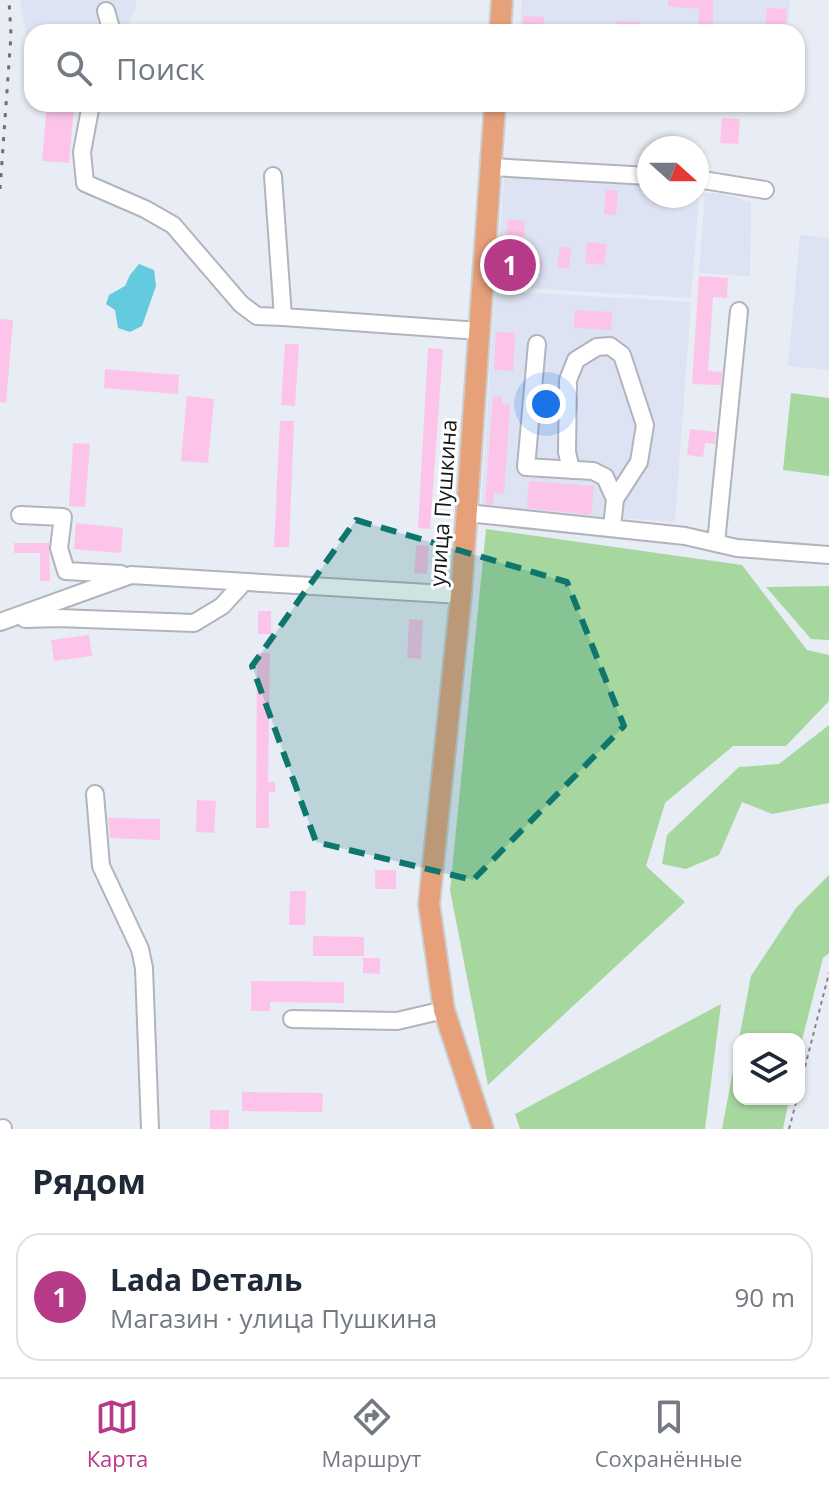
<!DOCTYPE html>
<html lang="ru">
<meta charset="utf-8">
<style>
body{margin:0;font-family:"Open Sans",sans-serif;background:#f6f6f7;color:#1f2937}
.controls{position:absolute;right:24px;bottom:24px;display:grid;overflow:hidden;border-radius:16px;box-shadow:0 2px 6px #0004}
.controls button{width:72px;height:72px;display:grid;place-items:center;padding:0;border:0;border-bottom:2px solid #e0e1e3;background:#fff;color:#1f2937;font:40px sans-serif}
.compass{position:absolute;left:637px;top:136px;width:72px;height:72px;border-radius:50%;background:#fff;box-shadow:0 2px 6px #0004;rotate:111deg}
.you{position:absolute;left:546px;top:404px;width:28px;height:28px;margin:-20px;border:6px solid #fff;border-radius:50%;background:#1a73e8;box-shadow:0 0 0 12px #1a73e833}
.badge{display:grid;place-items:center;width:52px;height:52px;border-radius:50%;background:#b73a89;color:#fff;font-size:26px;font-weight:700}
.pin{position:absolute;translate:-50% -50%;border:4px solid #fff;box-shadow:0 2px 8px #0006}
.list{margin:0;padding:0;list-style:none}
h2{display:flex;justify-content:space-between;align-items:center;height:104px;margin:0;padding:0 32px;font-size:34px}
h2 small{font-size:26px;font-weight:400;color:#747a83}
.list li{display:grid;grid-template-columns:52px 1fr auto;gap:24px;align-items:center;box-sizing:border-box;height:128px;margin:0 16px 16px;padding:0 16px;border:2px solid #e0e1e3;border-radius:24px}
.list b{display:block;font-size:30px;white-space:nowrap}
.list p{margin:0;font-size:26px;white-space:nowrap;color:#747a83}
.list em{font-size:26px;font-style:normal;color:#747a83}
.icon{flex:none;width:44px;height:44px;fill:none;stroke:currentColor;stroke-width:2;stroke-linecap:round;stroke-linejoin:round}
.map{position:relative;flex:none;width:829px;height:1129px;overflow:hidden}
.search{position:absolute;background:#fff;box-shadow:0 2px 6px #0004;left:24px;right:24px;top:24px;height:88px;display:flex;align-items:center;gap:20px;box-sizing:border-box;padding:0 28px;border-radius:24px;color:#747a83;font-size:30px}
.sheet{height:248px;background:#fff}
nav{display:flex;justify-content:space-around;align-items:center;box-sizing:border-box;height:112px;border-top:2px solid #e0e1e3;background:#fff;font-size:22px;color:#747a83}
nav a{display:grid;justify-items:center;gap:4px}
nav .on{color:#b73a89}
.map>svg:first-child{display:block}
.built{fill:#dde3f3}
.green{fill:#a6d79e}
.water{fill:#64cade}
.building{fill:#fcc4e8}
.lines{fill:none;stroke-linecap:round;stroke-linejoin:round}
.minor-casing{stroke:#b1b4bc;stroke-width:20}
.major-casing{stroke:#ccc;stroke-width:24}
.path{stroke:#818489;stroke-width:2;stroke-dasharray:4 4;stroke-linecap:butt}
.minor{stroke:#fff;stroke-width:16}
.major{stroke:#e7a17a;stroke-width:20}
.rail{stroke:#6d7074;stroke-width:3;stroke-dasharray:4 8;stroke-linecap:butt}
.marked{fill:#0f766e;fill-opacity:0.2;stroke:#0f766e;stroke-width:6;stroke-dasharray:16 10;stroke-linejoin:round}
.labels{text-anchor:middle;stroke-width:6;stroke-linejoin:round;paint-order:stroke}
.street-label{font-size:22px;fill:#151719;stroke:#fff}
</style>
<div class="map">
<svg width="829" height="1129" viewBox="0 0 829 1129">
<rect width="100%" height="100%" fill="#e8ecf4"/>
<path class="built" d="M20 0H136L137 4 126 32H32V67Z
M522 0H790L788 32H520Z
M504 177 649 184V196H697V187H700L691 298 496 286Z
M705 193H721L751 202 750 276 699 273Z
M800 235 829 238V370L788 366Z
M495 291 691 302 675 522 481 508Z"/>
<path class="green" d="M791 393 829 398V476L783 470Z
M486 529 742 565 807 650 829 655V701L786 746H733L665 803 646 866 685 902 488 1085 450 890Z
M829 586V640L811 639 766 587Z
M829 725V803L772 814 742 802 719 855 686 869 662 864 667 835 739 767 779 764Z
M829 875V953L823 958 799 1052V1039H739V1099H789L783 1129H722L751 976 796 908Z
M721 1004 705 1129H520L515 1114Z"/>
<path class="water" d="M139 264 154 270 156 286 142 326 130 332 118 328 115 310 106 304 109 295 125 286 130 275Z"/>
<path class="building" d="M668 0H713V32H698L699 9 668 6Z
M767 8 787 9 785 32H765Z
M523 16 544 17 543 32H522Z
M616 21 639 22V32H615Z
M47 104 74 107 69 163 42 161Z
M722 118 740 119 738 144 720 143Z
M606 190 618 191 616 215 604 214Z
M654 196H678L677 206 653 204Z
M508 220 525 221 522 257 542 259 541 272 504 270Z
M587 242 607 244 604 265 585 263Z
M560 247 571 248 569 269 557 267Z
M699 276 728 278 727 298 713 297 708 371 722 372 721 385 692 384Z
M575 310 612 312 611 330 574 328Z
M0 319 13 320 6 403 0 402Z
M496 332 515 333 513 371 494 369Z
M285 344H299L295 406 281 405Z
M428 348 443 349 430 529 418 528Z
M105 369 179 375 178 394 104 388Z
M187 396 214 399 208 463 181 461Z
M493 396 502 397V404L510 405 504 494 494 493 493 505 485 504Z
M280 421H294L289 547H274Z
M690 429 716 432 715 444 705 443 703 457 687 455Z
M73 443 90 444 85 507 69 506Z
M529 481 594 486 591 515 527 508Z
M76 523 123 528 121 553 74 549Z
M14 543H49L50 581H40V553H14Z
M416 545 429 546 427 574 414 573Z
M258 611H271V634H258Z
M409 619 423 620 421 659 407 658Z
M89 635 92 656 54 661 51 640Z
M257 653H270L268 782H275V792H269V828H256Z
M197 800 216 801 214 833 196 832Z
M108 818 160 819V840L110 838Z
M375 870H396V889H375Z
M290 891H306L305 925H289Z
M313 936 364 937V956H313Z
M363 958H380V974L363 973Z
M251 981 344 982V1003L270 1002V1011H251Z
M242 1092 323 1093 322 1112 242 1111Z
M210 1110H229V1129H210Z"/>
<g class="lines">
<defs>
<path id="minor" d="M106 11 112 32
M91 104 82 152 85 183 145 209 173 225 241 304 257 316 283 317
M491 167 649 176
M273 176 283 317 479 331
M697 179 765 190
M537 344 526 467 593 471 605 477 615 499 612 527
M571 470 567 452 568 380 576 360 597 347 610 346 622 355 645 425 639 462 615 499
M467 513 685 536 737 548 829 555
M20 515 63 517 59 548 66 571 121 574
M716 543 739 311
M25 619 58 618 194 623 222 606 244 582
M0 622 131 575 461 595
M95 794 101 866 140 949 144 968 150 1129
M292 1019 397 1021 444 1010
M3 1129V1128"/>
<path id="major" d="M500 32 502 0
M483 1129 444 1010 429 904 461 595 495 104"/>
</defs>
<use href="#minor" class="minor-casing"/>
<use href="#major" class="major-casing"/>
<path class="path" d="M799 1090 829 973
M789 1129 797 1099"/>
<use href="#minor" class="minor"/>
<use href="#major" class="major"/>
<path class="rail" d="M0 189 11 35 9 0"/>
</g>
<path class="marked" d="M356 520 567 582 624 726 473 880 316 842 252 666Z"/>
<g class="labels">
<g class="street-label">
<text transform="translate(443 503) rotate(-86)" y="8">улица Пушкина</text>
</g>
</g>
</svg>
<div class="controls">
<button><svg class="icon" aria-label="layers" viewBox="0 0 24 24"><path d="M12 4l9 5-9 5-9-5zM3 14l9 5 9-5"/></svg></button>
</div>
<svg class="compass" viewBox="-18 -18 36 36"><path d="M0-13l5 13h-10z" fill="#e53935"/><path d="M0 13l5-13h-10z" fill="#747a83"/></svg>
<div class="you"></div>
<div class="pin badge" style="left:510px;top:265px">1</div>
<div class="search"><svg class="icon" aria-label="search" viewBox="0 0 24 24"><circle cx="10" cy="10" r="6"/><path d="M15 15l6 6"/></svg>Поиск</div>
</div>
<section class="sheet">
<h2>Рядом<small></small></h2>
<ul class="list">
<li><span class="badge">1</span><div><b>Lada Dеталь</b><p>Магазин · улица Пушкина</p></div><em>90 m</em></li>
</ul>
</section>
<nav>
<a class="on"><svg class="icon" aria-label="map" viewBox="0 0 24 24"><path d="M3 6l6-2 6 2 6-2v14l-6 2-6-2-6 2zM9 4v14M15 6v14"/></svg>Карта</a>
<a><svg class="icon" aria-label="directions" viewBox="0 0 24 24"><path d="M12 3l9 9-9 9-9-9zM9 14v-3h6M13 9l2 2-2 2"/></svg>Маршрут</a>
<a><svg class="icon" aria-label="saved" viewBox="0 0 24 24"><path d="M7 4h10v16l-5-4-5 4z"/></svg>Сохранённые</a>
</nav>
